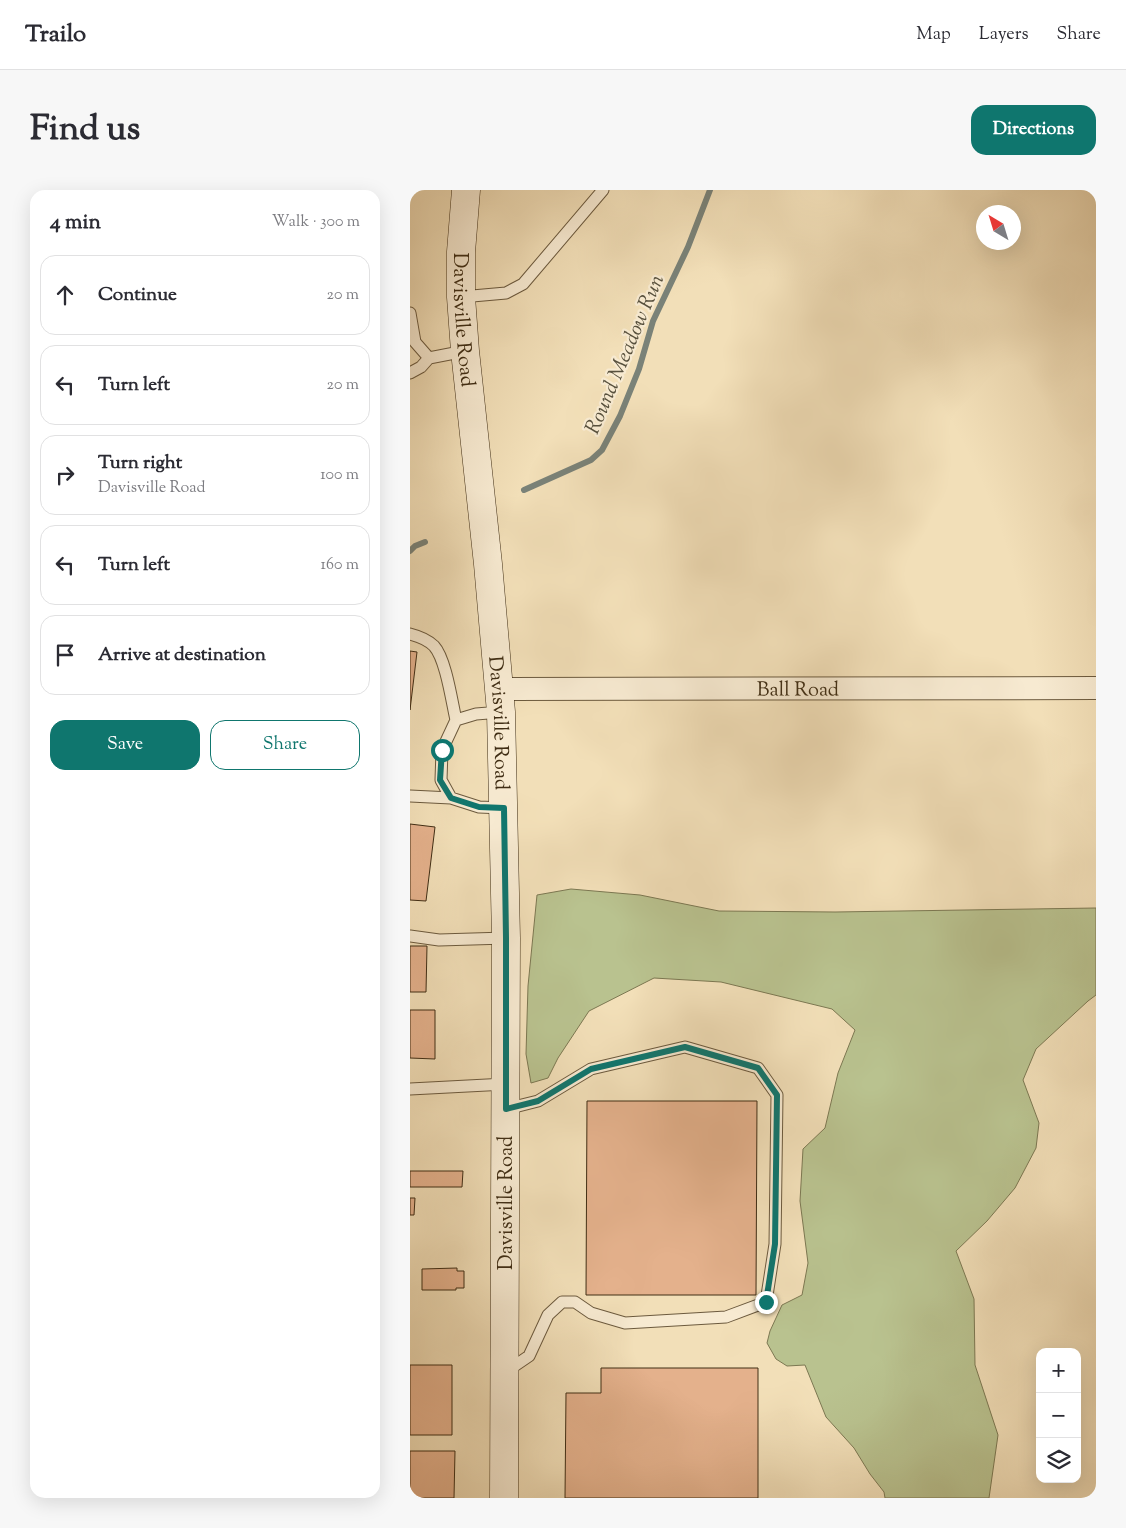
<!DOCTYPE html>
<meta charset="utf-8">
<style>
body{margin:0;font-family:"Sorts Mill Goudy",serif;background:#f7f7f7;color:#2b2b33}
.controls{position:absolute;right:15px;bottom:15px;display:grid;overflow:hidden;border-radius:10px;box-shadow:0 5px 20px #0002}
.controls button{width:45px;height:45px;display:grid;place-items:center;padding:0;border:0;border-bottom:1px solid #e1e1e2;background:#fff;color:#2b2b33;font:25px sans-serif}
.compass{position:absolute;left:566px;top:15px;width:45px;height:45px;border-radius:50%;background:#fff;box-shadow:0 5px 20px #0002;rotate:322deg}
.stop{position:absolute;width:15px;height:15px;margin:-11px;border:4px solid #0f766e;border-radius:50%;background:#fff}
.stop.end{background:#0f766e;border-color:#fff;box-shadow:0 1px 5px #0008}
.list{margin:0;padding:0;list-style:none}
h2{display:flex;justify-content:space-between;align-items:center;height:65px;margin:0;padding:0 20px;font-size:21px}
h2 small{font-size:16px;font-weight:400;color:#7c7c81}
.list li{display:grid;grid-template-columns:32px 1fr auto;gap:15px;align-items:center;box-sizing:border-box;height:80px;margin:0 10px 10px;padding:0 10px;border:1px solid #e1e1e2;border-radius:15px}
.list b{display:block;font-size:19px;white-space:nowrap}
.list p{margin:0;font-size:16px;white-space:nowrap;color:#7c7c81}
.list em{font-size:16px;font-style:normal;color:#7c7c81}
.actions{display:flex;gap:10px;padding:15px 20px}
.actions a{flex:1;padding:11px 0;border:1px solid #0f766e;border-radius:15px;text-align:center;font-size:18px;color:#0f766e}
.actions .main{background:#0f766e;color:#fff}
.icon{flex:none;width:28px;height:28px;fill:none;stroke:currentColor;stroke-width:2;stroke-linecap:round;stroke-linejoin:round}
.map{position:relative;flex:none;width:686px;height:1308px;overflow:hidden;border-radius:15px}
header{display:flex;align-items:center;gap:30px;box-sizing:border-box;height:70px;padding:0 25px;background:#fff;border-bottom:1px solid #e1e1e2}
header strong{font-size:24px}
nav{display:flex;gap:28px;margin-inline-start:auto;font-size:18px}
.intro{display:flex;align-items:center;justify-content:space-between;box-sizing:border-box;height:120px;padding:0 30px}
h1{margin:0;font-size:35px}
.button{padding:12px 22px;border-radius:15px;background:#0f766e;color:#fff;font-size:18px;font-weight:700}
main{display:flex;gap:30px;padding:0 30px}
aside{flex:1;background:#fff;border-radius:15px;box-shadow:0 5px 20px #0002}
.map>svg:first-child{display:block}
.green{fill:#b9c28f;stroke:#7c7852}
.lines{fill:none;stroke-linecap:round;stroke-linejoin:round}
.stream{stroke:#7a8278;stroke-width:6}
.building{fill:#e4b18c;stroke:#402e15}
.lane-casing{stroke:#6c5a3e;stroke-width:13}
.street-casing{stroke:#6c5a3e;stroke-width:24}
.secondary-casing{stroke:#402e15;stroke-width:29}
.lane{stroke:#f7ead1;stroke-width:11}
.street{stroke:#f7ead1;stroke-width:22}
.secondary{stroke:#f7ead1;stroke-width:28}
.route{stroke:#0f766e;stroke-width:6}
.labels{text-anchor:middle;stroke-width:4.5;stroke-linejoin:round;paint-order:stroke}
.street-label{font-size:20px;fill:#402e15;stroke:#f7ead1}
.water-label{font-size:21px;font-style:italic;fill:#58513e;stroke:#f7ead1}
</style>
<header>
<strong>Trailo</strong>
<nav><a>Map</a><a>Layers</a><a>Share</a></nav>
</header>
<div class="intro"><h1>Find us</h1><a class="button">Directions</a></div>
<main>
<aside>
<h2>4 min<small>Walk · 300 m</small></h2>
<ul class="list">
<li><svg class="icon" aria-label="ahead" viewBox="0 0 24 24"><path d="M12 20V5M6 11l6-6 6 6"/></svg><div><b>Continue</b></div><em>20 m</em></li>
<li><svg class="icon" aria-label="left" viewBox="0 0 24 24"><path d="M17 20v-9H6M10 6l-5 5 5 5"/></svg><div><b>Turn left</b></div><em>20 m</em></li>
<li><svg class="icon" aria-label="right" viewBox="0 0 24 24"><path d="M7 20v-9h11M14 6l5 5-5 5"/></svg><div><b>Turn right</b><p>Davisville Road</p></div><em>100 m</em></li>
<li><svg class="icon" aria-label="left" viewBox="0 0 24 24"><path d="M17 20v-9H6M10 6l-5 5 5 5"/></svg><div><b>Turn left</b></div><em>160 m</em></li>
<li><svg class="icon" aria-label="arrive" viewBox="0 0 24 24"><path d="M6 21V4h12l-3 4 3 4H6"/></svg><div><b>Arrive at destination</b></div></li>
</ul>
<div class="actions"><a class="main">Save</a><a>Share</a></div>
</aside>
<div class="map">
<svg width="686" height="1308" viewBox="0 0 686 1308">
<rect width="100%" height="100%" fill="#f2dfb8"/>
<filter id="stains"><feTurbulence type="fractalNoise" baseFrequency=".004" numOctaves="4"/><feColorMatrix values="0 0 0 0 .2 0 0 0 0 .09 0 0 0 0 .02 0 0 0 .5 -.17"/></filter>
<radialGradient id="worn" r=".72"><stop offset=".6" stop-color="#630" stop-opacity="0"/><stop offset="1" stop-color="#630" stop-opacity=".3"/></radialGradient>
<path class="green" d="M161 699 230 705 309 721 425 722 686 718V805L678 811 626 859 613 890 629 933 626 958 605 998 577 1031 546 1061 564 1109 565 1175 588 1245 579 1308H475L474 1302 460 1284 444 1258 416 1227 395 1175 377 1176 366 1169 357 1153 360 1141 372 1115 392 1105 398 1073 390 1011 393 959 415 938 428 883 445 840 422 819 311 792 244 788 179 821 148 868 138 888 121 893 116 864 118 796 127 705Z"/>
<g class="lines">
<path class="stream" d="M114 300 181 270 192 260 210 226 229 179 243 131 278 57 300 0
M0 361 5 356 15 352"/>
</g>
<path class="building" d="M0 461 7 462 0 520Z
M0 634 25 637 16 711 0 710Z
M0 756H17L16 802H0Z
M0 820H25V869L0 868Z
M177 911H347L346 1105H176Z
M0 981H53L52 997H0Z
M0 1008H5L4 1025H0Z
M47 1078V1081H54V1098H46V1100H12V1079Z
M0 1175H42V1245H0Z
M191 1178H348V1308H155L156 1203H191Z
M0 1261H45L44 1308H0Z"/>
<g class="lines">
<defs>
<path id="lane" d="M51 107 96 103 113 94 193 0
M0 123 5 152 19 168
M0 183 11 177 19 168 55 161
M0 444C8 446 18 450 24 456 36 469 42 513 46 530
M91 522 66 524 46 530 32 560 31 590 41 608 69 617 93 618
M0 606 41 608
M0 746 29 750 96 748
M0 899 96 894
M96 919 128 911 181 879 275 857 348 878 367 905 365 1054 356 1112 316 1127 215 1133 181 1123 165 1112H152L138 1125 119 1166 97 1181"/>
<g id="street">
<path id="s1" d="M90 499 686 498"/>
</g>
<g id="secondary">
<path id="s2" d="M56 0 51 62V107L55 161 78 374 91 522 96 748 94 1308"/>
</g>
</defs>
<use href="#lane" class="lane-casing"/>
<use href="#street" class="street-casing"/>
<use href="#secondary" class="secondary-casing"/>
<use href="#lane" class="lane"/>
<use href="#street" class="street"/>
<use href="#secondary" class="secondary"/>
</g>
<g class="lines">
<path class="route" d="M32 560 30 590 41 608 69 617 94 618 96 748V919L128 911 181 879 275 857 348 878 367 905 365 1054 356 1112"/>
</g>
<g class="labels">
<g class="street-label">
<text dy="7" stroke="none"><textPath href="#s2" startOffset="130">Davisville Road</textPath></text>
<text dy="7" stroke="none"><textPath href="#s1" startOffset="298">Ball Road</textPath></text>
<text dy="7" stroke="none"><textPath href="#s2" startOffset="535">Davisville Road</textPath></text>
<text transform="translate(95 1013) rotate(-90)" y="7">Davisville Road</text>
</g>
<g class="water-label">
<text transform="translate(214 164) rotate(-67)" y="7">Round Meadow Run</text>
</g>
</g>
<rect width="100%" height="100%" filter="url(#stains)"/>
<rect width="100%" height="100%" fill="url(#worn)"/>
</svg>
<div class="controls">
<button>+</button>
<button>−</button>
<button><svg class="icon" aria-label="layers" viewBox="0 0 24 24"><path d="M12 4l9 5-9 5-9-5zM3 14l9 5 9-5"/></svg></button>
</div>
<svg class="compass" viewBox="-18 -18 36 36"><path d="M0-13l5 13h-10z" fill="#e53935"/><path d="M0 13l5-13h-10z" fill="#7c7c81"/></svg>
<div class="stop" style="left:32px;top:560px"></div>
<div class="stop end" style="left:356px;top:1112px"></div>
</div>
</main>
